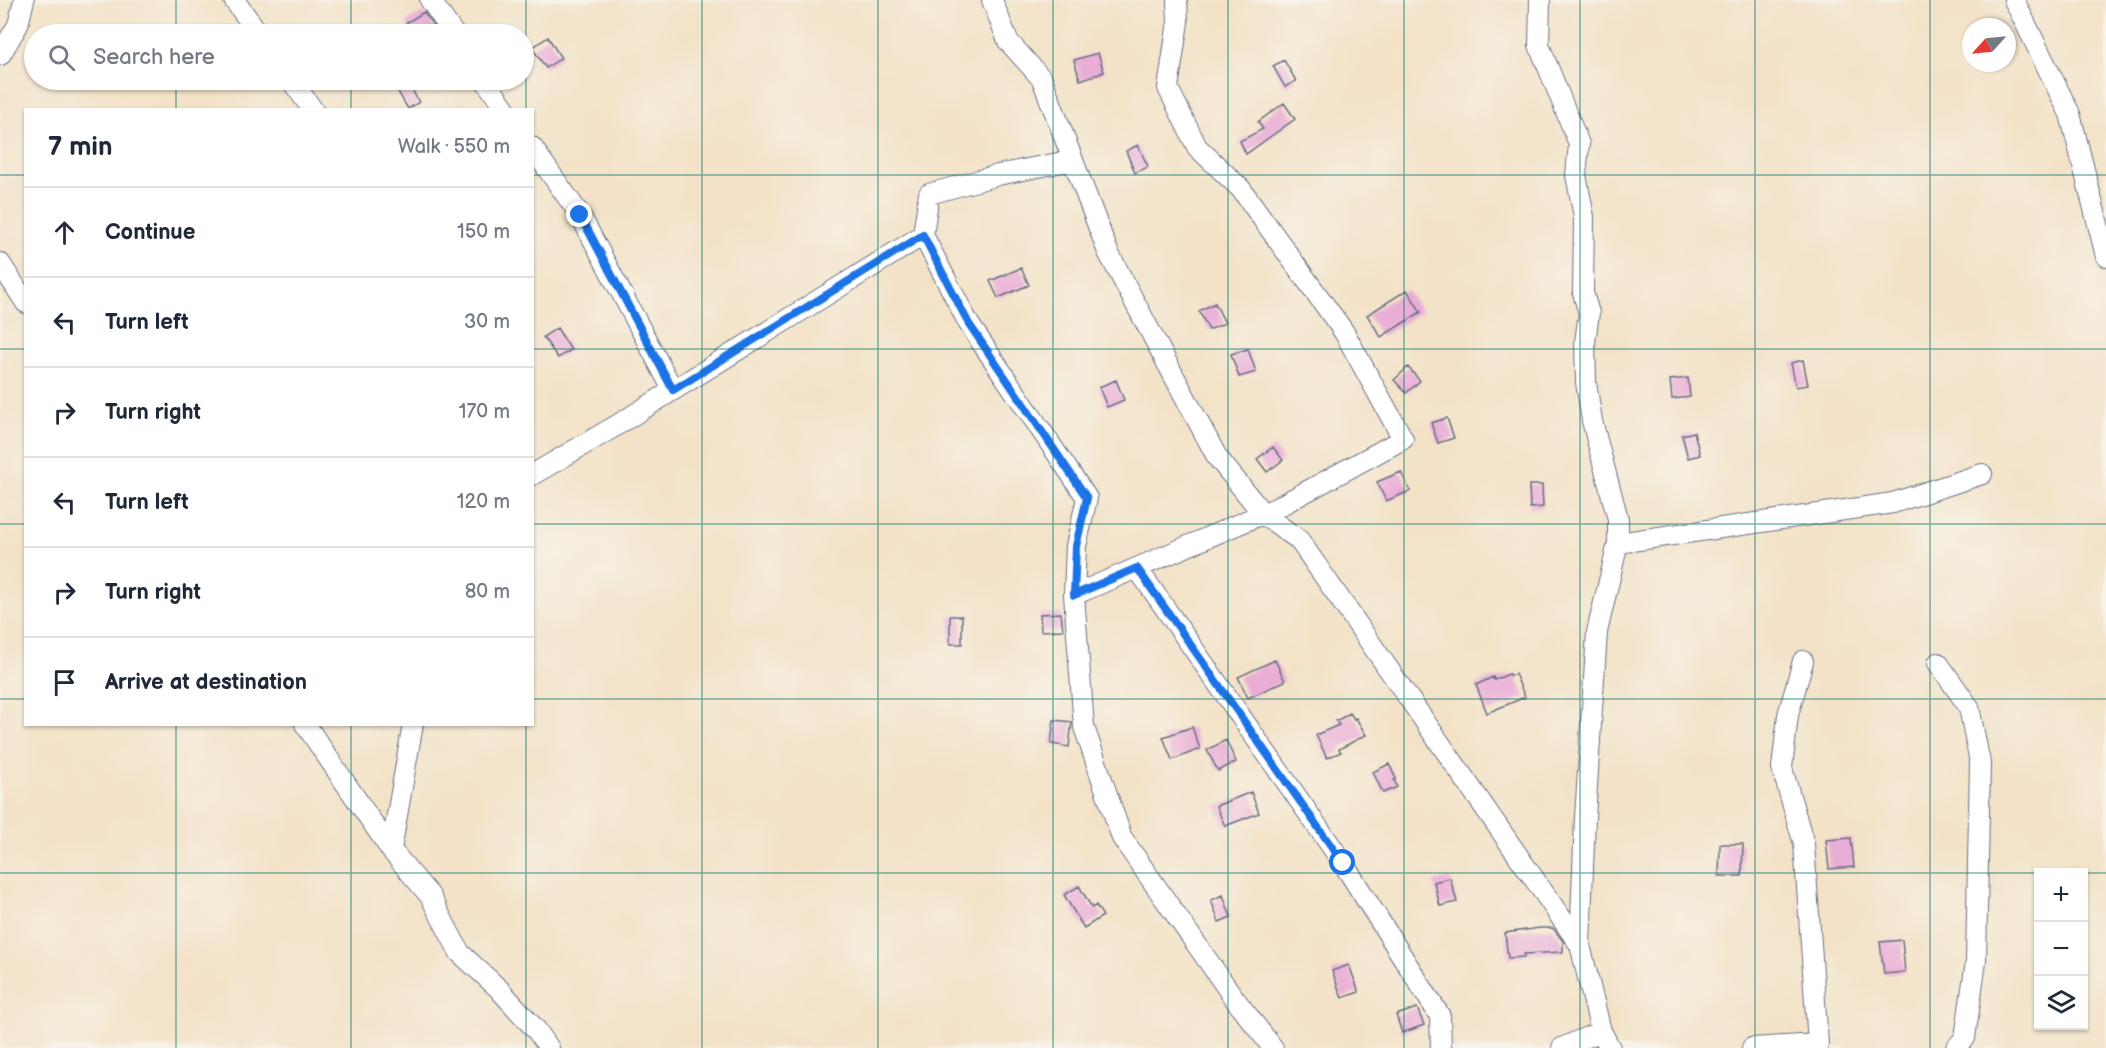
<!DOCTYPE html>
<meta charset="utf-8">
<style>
body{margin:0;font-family:"Balsamiq Sans",sans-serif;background:#f2f2f3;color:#1f2937}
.controls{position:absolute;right:18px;bottom:18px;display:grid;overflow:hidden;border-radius:0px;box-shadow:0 2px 4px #0004}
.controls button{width:54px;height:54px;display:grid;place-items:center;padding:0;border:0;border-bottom:2px solid #e0e1e3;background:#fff;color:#1f2937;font:30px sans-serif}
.compass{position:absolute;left:1962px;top:18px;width:54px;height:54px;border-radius:50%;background:#fff;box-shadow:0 2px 4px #0004;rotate:243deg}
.stop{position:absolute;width:18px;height:18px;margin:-14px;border:4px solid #1a73e8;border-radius:50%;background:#fff}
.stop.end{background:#1a73e8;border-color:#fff;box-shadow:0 2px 6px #0008}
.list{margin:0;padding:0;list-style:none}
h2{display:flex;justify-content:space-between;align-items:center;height:78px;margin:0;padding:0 24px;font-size:26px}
h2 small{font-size:20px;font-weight:400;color:#747a83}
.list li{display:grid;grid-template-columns:39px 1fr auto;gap:18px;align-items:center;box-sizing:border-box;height:90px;padding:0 24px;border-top:2px solid #e0e1e3}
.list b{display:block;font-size:22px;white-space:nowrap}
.list em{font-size:20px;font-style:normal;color:#747a83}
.icon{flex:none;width:33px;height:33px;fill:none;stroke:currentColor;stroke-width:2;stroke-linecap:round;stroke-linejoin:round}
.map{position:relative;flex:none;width:2106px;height:1048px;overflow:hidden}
.search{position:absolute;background:#fff;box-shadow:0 2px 4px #0004;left:24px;top:24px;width:510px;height:66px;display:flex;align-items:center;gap:15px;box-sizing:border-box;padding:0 21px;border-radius:33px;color:#747a83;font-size:22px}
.panel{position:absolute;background:#fff;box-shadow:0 2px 4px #0004;left:24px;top:108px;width:510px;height:618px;border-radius:0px}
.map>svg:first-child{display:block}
.building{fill:#eaadd6}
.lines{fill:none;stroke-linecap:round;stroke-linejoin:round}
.minor-casing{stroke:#676e83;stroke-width:22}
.minor{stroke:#fff;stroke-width:20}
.route{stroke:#1a73e8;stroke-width:8}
.grid{fill:none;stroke:#0f766e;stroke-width:1.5;stroke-opacity:0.55}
</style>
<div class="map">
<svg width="2106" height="1048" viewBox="0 0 2106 1048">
<rect width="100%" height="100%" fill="#f7f3e8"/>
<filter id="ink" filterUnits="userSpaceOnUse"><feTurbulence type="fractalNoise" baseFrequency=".0167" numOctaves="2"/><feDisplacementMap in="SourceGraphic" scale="12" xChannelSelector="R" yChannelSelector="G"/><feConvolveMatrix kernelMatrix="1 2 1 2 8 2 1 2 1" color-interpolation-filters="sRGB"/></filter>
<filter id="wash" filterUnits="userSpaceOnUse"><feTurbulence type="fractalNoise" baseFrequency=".008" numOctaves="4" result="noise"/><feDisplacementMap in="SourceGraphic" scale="24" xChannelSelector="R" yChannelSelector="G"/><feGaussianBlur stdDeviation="1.35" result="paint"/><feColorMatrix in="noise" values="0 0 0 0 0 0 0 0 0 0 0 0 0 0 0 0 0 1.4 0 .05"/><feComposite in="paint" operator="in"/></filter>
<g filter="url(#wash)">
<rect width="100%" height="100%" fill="#f3e2c7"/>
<g id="blocks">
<path class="building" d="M424 12 436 30 429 34H414L406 23Z
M548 37 561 58 546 68 532 48Z
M1098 53 1104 72 1080 80 1074 60Z
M1284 60 1296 81 1285 87 1273 66Z
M407 81 419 102 408 109 396 88Z
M1284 103 1295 119 1246 154 1240 141 1263 129 1258 122Z
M1138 145 1148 167 1135 173 1126 151Z
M1021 268 1029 285 998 298 990 281Z
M1407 290 1421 312 1381 337 1367 315Z
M1215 303 1225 323 1209 330 1199 311Z
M557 328 571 350 558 358 543 337Z
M1248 349 1256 372 1239 377 1231 354Z
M1803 360 1808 385 1796 387 1791 363Z
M1408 367 1420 381 1406 393 1394 380Z
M1688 378 1690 397 1672 399 1670 380Z
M1116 380 1124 400 1107 407 1099 387Z
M1447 418 1454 438 1438 443 1431 423Z
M1694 432 1700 455 1688 458 1682 435Z
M1273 447 1283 460 1267 472 1257 459Z
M1401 472 1410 491 1386 501 1377 482Z
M1529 485H1542L1543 507 1530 508Z
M1061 613 1063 630 1041 631 1040 614Z
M950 616H962V644H950Z
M1275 660 1285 681 1248 698 1238 677Z
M1509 674 1510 676 1515 674 1525 697 1487 713 1476 685 1493 677 1494 680Z
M1350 713 1354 719 1356 718 1366 735 1339 749 1341 752 1327 758 1316 735 1339 725 1336 721Z
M1054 720 1072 722 1069 747 1051 744Z
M1192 727 1200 749 1172 760 1163 737Z
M1226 740 1236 762 1218 771 1207 750Z
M1389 764 1396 779 1394 780 1397 787 1383 793 1373 772Z
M1251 792 1259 813 1225 826 1216 806Z
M1851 838 1854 867 1829 869 1826 840Z
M1720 844H1743L1742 876H1719Z
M1450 878 1457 902 1440 906 1434 882Z
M1079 886 1092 908 1096 905 1103 916 1084 928 1064 895Z
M1223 895 1231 917 1219 922 1211 900Z
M1540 928H1553L1563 941V952L1524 954V957L1508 958 1505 933Z
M1902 940 1905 972 1884 974 1880 942Z
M1349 965 1359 992 1342 998 1332 971Z
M1417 1008 1424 1025 1402 1033 1396 1015Z"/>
</g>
</g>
<g filter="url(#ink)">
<use href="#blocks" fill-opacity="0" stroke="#676e83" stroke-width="1.5"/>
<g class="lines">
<defs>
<path id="minor" d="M234 0 259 34
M430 0 454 34
M992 0 1008 41 1042 79 1108 252 1217 457 1263 514 1299 540 1580 945
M1177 0 1178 22 1168 88 1197 147 1241 189 1344 332 1403 439 1276 508 1074 595 1084 727 1122 838 1234 998 1273 1048
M1540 0 1539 45 1579 144 1576 175 1584 217 1583 293 1589 313 1585 342 1586 382 1592 421 1618 519V543L1597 632 1585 817 1580 945 1601 1031 1562 1048
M2014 0 2070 114 2106 256
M0 55 18 25 24 0
M291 80 313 110
M485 80 506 110
M532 147 580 215 673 390
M923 235 929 194 998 175 1073 160
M0 263 26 303
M532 475 614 427 923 235 969 324 1087 498 1076 546 1074 595
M1618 543 1893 503 1982 474
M1137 568 1343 863 1440 1016 1441 1048
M1803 661 1788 715 1782 768 1804 844 1818 1044
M1938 663 1969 707 1980 763 1976 961 1965 1038 1956 1048
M305 724 391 850 430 896 460 953 499 989 537 1031 549 1048
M391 850 413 724
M1601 1031 1610 1048
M1752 1048 1818 1044 1817 1048"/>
</defs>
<use href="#minor" class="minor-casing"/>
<use href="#minor" class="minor"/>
</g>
</g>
<g class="lines" filter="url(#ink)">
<path class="route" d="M580 215 673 390 923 235 969 324 1087 498 1076 546 1074 595 1137 568 1343 863"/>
</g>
<path class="grid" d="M176 0V34M351 0V34M526 0V110M702 0V1048M878 0V1048M1053 0V1048M1228 0V1048M1404 0V1048M1580 0V1048M1755 0V1048M1930 0V1048M176 80V110M351 80V110M0 175H26M532 175H2106M0 349H26M532 349H2106M0 524H26M532 524H2106M0 699H26M532 699H2106M176 724V1048M351 724V1048M526 724V1048M0 873H2038M2084 873H2106"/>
</svg>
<div class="controls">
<button>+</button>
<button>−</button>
<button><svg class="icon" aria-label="layers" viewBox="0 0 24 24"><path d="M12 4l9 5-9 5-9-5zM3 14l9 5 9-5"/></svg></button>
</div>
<svg class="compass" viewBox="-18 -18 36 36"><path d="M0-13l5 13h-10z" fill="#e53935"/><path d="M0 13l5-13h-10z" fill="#747a83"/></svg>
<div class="stop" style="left:1343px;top:863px"></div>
<div class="stop end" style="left:580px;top:215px"></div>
<div class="search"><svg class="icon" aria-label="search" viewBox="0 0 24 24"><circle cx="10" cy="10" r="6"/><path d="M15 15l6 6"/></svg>Search here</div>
<section class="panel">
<h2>7 min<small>Walk · 550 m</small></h2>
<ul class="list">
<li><svg class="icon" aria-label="ahead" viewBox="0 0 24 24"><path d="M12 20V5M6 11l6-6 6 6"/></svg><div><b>Continue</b></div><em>150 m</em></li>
<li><svg class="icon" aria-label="left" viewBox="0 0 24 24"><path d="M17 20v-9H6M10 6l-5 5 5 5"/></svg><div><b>Turn left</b></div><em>30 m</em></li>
<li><svg class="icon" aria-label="right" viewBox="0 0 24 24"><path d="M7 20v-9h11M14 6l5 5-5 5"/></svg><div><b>Turn right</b></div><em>170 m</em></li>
<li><svg class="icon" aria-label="left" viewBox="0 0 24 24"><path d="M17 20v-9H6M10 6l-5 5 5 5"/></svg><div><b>Turn left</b></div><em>120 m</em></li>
<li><svg class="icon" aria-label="right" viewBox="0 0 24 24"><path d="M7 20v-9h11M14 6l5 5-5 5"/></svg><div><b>Turn right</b></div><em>80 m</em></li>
<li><svg class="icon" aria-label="arrive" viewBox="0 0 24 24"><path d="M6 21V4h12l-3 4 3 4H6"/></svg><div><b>Arrive at destination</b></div></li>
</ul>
</section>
</div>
